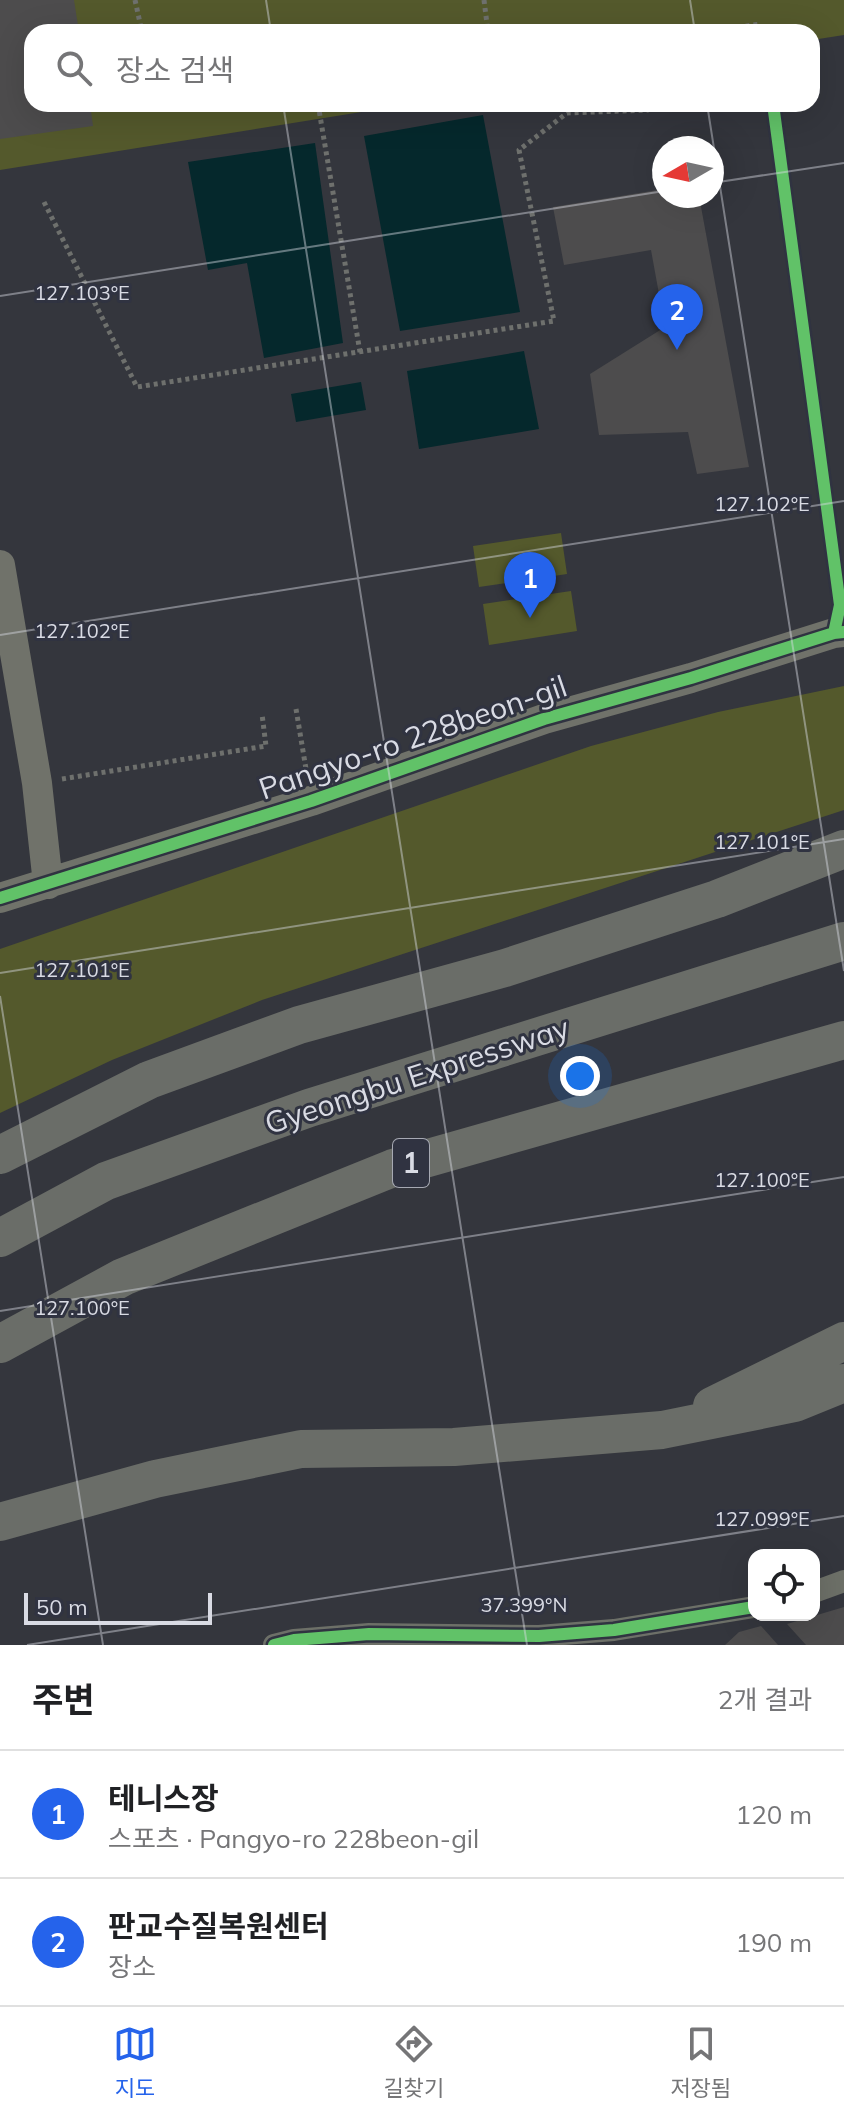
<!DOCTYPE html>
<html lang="ko">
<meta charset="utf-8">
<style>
body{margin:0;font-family:Mulish,"Noto Sans KR",sans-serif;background:#f2f2f2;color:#202124}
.controls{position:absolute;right:24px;bottom:24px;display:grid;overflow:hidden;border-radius:16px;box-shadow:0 8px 32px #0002}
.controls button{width:72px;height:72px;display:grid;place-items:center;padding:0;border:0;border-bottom:2px solid #e0e0e0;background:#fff;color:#202124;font:40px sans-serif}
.compass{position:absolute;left:652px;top:136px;width:72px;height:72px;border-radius:50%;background:#fff;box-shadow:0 8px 32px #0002;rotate:261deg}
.scale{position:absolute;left:24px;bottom:20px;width:188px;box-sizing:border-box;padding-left:8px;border:4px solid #d9dbe4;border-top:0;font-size:22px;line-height:28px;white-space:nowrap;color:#d9dbe4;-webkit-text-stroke:6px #303341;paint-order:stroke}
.you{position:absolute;left:580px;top:1076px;width:28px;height:28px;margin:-20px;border:6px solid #fff;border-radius:50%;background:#1a73e8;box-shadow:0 0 0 12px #1a73e833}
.badge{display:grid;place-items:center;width:52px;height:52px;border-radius:50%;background:#2563eb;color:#fff;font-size:26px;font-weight:700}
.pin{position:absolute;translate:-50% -66px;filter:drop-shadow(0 2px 4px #0008)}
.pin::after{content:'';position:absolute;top:42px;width:28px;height:24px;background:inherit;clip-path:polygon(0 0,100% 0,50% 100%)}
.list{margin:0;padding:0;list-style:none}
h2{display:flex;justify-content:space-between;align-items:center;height:104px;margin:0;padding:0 32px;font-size:34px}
h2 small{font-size:26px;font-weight:400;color:#757577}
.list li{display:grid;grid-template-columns:52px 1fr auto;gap:24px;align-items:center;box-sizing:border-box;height:128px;padding:0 32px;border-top:2px solid #e0e0e0}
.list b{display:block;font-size:30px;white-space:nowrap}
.list p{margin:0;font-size:26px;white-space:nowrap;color:#757577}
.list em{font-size:26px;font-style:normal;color:#757577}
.icon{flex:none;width:44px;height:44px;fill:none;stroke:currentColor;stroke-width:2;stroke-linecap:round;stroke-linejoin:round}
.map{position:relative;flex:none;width:844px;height:1645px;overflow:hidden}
.search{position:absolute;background:#fff;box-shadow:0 8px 32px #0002;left:24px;right:24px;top:24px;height:88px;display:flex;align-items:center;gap:20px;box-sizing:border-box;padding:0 28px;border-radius:24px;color:#757577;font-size:30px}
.sheet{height:360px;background:#fff}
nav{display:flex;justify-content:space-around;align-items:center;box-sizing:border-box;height:112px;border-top:2px solid #e0e0e0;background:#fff;font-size:22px;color:#757577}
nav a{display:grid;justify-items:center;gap:4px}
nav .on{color:#2563eb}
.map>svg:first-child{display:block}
.green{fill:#54592c}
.water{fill:#05282c}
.building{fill:#4d4c4d}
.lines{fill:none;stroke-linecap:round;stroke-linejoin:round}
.path{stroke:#6e706d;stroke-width:5;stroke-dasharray:4 4;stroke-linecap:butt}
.street{stroke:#6d7068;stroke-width:22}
.secondary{stroke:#70726a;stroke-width:30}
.highway{stroke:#6a6d68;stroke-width:38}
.cycleway-casing{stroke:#303341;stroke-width:17}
.cycleway{stroke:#61c268;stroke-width:12}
.ticks{fill:none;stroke:#d9dbe4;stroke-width:2;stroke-opacity:0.45}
.labels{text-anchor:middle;stroke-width:6;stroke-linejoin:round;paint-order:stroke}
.shield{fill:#303341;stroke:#a6a9b3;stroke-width:2}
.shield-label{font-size:28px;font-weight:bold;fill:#d9dbe4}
.street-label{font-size:30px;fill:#d9dbe4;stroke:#303341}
.ticks-label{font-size:20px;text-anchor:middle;fill:#d9dbe4;stroke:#303341;stroke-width:6;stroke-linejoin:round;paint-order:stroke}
</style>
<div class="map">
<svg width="844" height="1645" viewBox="0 0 844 1645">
<rect width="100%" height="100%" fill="#34363d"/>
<path class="green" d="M0 0H844V35L812 40V32H32V104H411L0 170Z
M561 533 567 574 479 587 473 546Z
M571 591 577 631 489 645 483 604Z
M844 686V810L262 1000 112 1060 0 1113V949L591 746 718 712Z"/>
<path class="water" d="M483 115 520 312 400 331 364 136Z
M315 143 343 343 264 358 247 263 208 270 188 162Z
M524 351 539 429 419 449 407 371Z
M361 382 366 410 296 422 291 394Z"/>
<path class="building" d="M0 0H74L79 32H32V104H90L93 126 0 139Z
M664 189V196H699L749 467 697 474 688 432 599 435 590 374 665 327 651 250 564 265 553 207Z
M844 1607V1645H806L787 1624Z
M761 1626 778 1645H725L739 1632Z"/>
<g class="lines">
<path class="path" d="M135 0 142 32
M484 0 488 32
M706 32 760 24
M318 104 360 352
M44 202 137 387 554 321 519 150 567 113 648 110 665 104
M296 709 307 775
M62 779 266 746 262 714"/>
<path class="street" d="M814 1592 844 1581
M274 1645 294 1640 369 1634 539 1636 614 1630 754 1607"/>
<path class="secondary" d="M0 565 37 783 48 884
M0 898 311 801 544 719 691 678 834 633 844 632"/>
<path class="highway" d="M0 1155 149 1080 299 1025 505 968 717 899 844 849
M0 1238 106 1181 309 1108 844 941
M0 1344 123 1277 393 1168 844 1040
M712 1406 844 1341
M0 1522 155 1479 301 1449 454 1447 662 1430 795 1403 844 1383"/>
<defs>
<path id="cycleway" d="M773 104 840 605 834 633
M0 898 311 801 544 719 691 678 834 633 844 632
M274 1645 294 1640 369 1634 539 1636 614 1630 754 1607"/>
</defs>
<use href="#cycleway" class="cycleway-casing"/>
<use href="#cycleway" class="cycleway"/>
</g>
<path class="ticks" d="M266 0 271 32M690 0 695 32M283 104 527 1645M707 104 844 971M712 183 844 163M0 296 664 191M0 635 844 501M0 973 844 839M0 996 103 1645M0 1311 844 1177M27 1645 844 1516"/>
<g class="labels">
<rect class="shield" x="393" y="1139" width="36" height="48" rx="6"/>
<g class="shield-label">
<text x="411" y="1173">1</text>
</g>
<g class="street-label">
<text transform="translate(413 738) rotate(-19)" y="10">Pangyo-ro 228beon-gil</text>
<text transform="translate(417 1076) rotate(-18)" y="10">Gyeongbu Expressway</text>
</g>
</g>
<g class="ticks-label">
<text x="82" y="300">127.103°E</text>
<text x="762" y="511">127.102°E</text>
<text x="82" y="638">127.102°E</text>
<text x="762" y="849">127.101°E</text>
<text x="82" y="977">127.101°E</text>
<text x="762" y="1187">127.100°E</text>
<text x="82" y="1315">127.100°E</text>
<text x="762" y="1526">127.099°E</text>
<text x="524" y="1612">37.399°N</text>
</g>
</svg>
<div class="controls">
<button><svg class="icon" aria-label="locate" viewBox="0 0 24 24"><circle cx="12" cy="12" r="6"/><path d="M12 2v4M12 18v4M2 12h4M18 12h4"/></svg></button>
</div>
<svg class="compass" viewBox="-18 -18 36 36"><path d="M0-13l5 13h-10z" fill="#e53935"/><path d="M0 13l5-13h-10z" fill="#757577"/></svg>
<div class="scale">50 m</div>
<div class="you"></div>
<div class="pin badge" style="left:530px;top:618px">1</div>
<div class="pin badge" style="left:677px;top:350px">2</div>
<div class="search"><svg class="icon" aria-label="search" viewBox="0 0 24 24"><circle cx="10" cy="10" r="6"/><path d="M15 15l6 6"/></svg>장소 검색</div>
</div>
<section class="sheet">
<h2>주변<small>2개 결과</small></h2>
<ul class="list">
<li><span class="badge">1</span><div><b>테니스장</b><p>스포츠 · Pangyo-ro 228beon-gil</p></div><em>120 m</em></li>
<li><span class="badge">2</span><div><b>판교수질복원센터</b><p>장소</p></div><em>190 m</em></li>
</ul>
</section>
<nav>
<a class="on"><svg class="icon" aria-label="map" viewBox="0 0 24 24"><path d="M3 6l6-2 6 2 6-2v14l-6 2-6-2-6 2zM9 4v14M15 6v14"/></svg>지도</a>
<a><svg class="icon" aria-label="directions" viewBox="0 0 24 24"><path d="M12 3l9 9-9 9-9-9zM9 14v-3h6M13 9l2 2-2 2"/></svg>길찾기</a>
<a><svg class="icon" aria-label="saved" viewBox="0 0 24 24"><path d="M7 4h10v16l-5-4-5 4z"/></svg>저장됨</a>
</nav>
